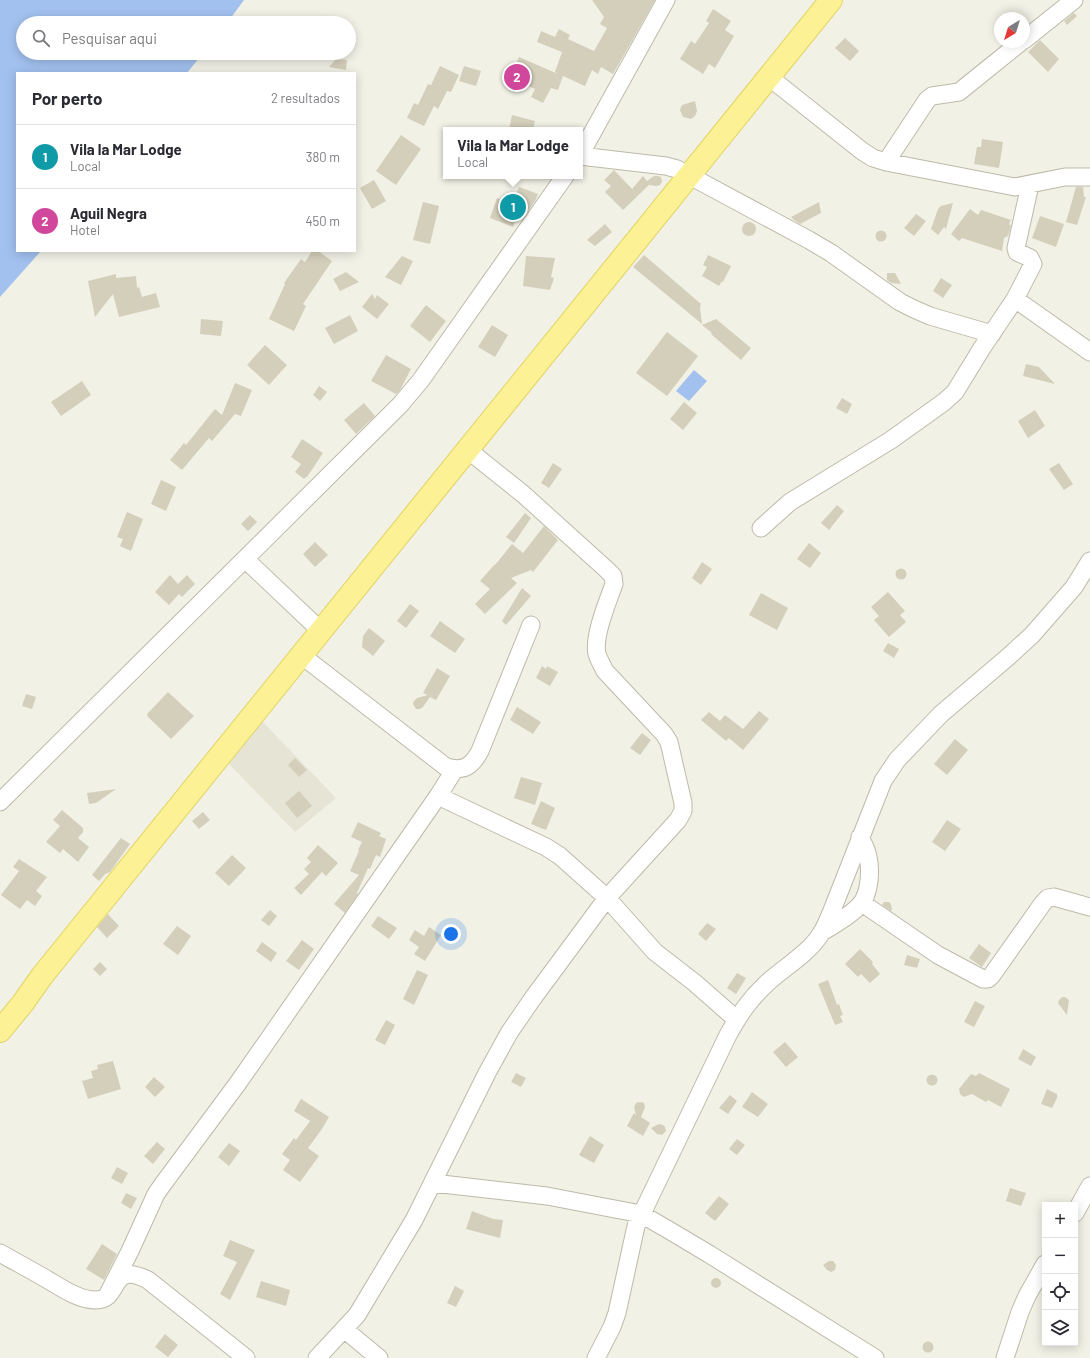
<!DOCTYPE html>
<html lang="pt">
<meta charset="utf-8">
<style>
body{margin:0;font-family:Barlow,sans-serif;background:#f2f2f3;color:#2b2b33}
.controls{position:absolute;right:12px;bottom:12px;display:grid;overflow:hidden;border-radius:0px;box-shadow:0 2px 10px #0003}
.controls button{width:36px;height:36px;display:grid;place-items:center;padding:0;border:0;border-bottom:1px solid #e1e1e2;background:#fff;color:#2b2b33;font:20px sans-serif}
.compass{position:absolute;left:994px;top:12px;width:36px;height:36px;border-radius:50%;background:#fff;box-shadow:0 2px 10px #0003;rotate:218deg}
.you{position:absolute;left:451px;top:934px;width:14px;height:14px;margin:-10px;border:3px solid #fff;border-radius:50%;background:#1a73e8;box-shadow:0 0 0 6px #1a73e833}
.badge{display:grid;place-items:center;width:26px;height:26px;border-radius:50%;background:#f76318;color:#fff;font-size:13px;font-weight:700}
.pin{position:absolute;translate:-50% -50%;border:2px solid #fff;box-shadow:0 1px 4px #0006}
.popup{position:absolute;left:443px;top:127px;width:140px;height:52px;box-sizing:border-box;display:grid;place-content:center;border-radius:0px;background:#fff;filter:drop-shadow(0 1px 3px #0005);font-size:13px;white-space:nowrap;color:#7c7c81}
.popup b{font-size:15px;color:#2b2b33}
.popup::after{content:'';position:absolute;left:50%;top:100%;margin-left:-8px;border:8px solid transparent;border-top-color:#fff}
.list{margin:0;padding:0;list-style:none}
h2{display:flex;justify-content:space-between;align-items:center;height:52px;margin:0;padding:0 16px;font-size:17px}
h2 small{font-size:13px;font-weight:400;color:#7c7c81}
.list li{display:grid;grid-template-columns:26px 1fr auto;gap:12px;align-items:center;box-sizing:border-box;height:64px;padding:0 16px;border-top:1px solid #e1e1e2}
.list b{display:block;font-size:15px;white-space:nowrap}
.list p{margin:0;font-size:13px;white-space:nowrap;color:#7c7c81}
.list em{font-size:13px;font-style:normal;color:#7c7c81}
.icon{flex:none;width:22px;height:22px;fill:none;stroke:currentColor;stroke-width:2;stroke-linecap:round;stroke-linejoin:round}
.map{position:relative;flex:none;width:1090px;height:1358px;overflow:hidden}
.search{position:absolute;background:#fff;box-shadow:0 2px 10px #0003;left:16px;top:16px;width:340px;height:44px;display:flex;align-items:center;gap:10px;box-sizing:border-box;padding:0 14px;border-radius:22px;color:#7c7c81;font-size:15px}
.panel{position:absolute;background:#fff;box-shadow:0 2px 10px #0003;left:16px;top:72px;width:340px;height:180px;border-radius:0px}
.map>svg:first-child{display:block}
.residential{fill:#e6e4d4}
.water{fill:#a2c1ef}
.building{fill:#d4cfbb}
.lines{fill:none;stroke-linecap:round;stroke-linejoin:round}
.minor-casing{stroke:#bebaa8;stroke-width:19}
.major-casing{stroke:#e2d364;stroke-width:24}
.minor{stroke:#fff;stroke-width:17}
.major{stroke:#fcf295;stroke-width:22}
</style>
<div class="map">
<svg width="1090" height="1358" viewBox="0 0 1090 1358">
<rect width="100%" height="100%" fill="#f2f1e6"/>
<path class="residential" d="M262 721 336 798 295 832 229 764Z"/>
<path class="water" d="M0 0H244L227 23H23V53H203L187 73H17V251H41L0 297Z
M694 370 707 381 689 401 676 391Z"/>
<path class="building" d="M592 0H655L613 74 601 67 598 74 592 70 585 86 563 76 558 90 551 88 543 103 531 97 535 89 505 76 508 66 514 69 519 57 558 74 555 72 562 52 537 42 541 31 555 37 559 29 570 35 568 39 594 51 607 28 600 24 604 17Z
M713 9 731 21 725 30 734 36 715 68 709 64 703 74 680 59 691 41 695 44 709 23 706 21Z
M1074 13 1077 16 1067 25 1064 21Z
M845 38 859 51 850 61 835 48Z
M1040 40 1059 59 1048 72 1028 52Z
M336 59 347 60 346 70 329 67Z
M440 66 459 75 451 92 447 91 438 109 434 106 424 126 407 118 414 103 418 105 428 84 431 85Z
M464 66 481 71 476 86 459 81Z
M695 101 697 111 695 116 691 119 683 117 680 110 682 105Z
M512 115 535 121 533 130H509Z
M401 135 421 149 396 185 376 171Z
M982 139 1003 142 999 168 974 164 977 147H981Z
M614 170 632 189 643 176 647 181 654 176H658L661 177 662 182 660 185 656 186 649 185 623 210 605 192 611 186 604 180Z
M374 180 386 201 372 209 360 188Z
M519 187 538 194 535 201 527 212 520 209 513 227 490 218 497 198 512 204Z
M1076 187H1083L1084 197H1086L1077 225 1066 222Z
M423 202 439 206 430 244 413 240Z
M819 202 821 213 800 224 794 220 791 217Z
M953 203 946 229 944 227 938 235 931 229 938 209 941 206Z
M970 209 978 215 981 210 1011 220 1009 224 1011 226 1008 236 1004 238 1002 251 962 238 959 241 951 234Z
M916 214 926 221 914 236 904 228Z
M1040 216 1064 224 1056 247 1032 238Z
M742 229a7 7 0 1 1 14 0a7 7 0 1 1-14 0Z
M605 224 612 232 595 246 587 240Z
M875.5 236a5.5 5.5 0 1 1 11 0a5.5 5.5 0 1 1-11 0Z
M312 251H318L332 261 303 304 306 306 294 331 269 319 285 284 284 283 301 259 305 262Z
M644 255 701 304 700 308 702 324 633 267Z
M708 255 731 266 723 282 722 281 719 286 702 276 707 267 703 265Z
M402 256 413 261 401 285 385 277Z
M526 256 555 258 551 277 554 278 550 290 523 286Z
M346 272 359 282 340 291 333 279Z
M887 273H895L901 284 891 283 887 280Z
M116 274V278L136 276 137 288 139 287 142 297 156 293 160 307 119 317 113 294 95 317 88 281Z
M941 278 952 285 943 298 933 291Z
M372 294 375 299 377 295 389 304 377 319 362 307Z
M426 305 446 321 430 342 410 326Z
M350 315 358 331 334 344 325 328Z
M201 319 223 321 221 336 200 334Z
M716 319 751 348 741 360 711 334 712 333 702 325Z
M492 325 508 335 495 357 478 347Z
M667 332 698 356 667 396 636 373Z
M265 345 287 365 269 385 247 365Z
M386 355 411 369 400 390 396 394 371 381Z
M1026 364 1039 367 1055 384 1023 376Z
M82 381 91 395 61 416 51 402Z
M235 383 252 390 241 416 235 414 212 441 209 438 182 470 170 460 184 443 186 445 215 409 222 415Z
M319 386 327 392 320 401 313 395Z
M842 398 852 404 847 414 836 408Z
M684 402 697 413 683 430 670 419Z
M364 403 375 416 356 434 344 420Z
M1035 410 1045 426 1028 438 1018 421Z
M302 439 323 453 307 477H306L304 479 295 472 301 464 291 457Z
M553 463 562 469 549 488 541 483Z
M1059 463 1073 484 1064 490 1049 469Z
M161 480 176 487 166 511 151 504Z
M837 505 844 511 829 530 821 523Z
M127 512 143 519 131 551 120 546 123 539 117 537Z
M525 513 531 518 514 543 506 537Z
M250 515 257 522 248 531 241 524Z
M544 526 558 540 533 572 531 570 511 578 517 583 485 614 475 604 490 589 480 581 495 564V565L512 544 523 553Z
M315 542 328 555 315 567 303 554Z
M809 543 821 553 810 568 797 559Z
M702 562 712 569 701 585 692 578Z
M895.5 574a5.5 5.5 0 1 1 11 0a5.5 5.5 0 1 1-11 0Z
M170 575 178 584 187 575 195 584 182 597 179 594 169 605 155 592Z
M522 588 531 596 506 625 502 621Z
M888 592 905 611 900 615 906 622 889 637 874 620 879 616 871 607Z
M761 593 788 608 777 630 749 615Z
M410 604 419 611 406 628 397 621Z
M440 621 465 639 455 653 430 636Z
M369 628 385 641 373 656 362 647 363 636Z
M888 643 899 649 894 658 883 651Z
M542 666 546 669 547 666 558 672 550 686 536 678Z
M437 668 450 676 436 700 430 697 423 707 420 709H416L413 704 414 701 417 698 428 695 423 693Z
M168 692 194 716 171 739 148 717 147 714Z
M26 694 36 697 32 709 22 706Z
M517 707 541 722 533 734 510 720Z
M759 711 769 719 743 750 729 738 726 741 701 720 709 712 720 721 725 715 743 729Z
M642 733 651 740 640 755 630 748Z
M955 739 968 750 947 775 934 764Z
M295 758 307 770 299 777 288 765Z
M521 777 542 783 535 805 514 798Z
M116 789 96 803 89 804 87 793Z
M299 791 312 806 297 818 285 803Z
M541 801 555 808 546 830 531 824Z
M62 810 83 828V832L78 838 89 847 78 862 63 849 60 853 46 842 60 826 53 820Z
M203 812 210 820 199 829 192 821Z
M947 820 961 829 945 851 932 842Z
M358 822 381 833 379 836 386 839 380 857 376 855 370 869 368 868 357 893 358 894 345 913 334 904 359 875 350 871 359 851 358 850 362 842 351 837Z
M121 838 130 844 110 872 105 874 99 881 92 875Z
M318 845 338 863 326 876 322 872 301 895 294 888 309 874 304 869 311 862 307 858Z
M232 855 246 868 229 886 215 873Z
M19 859 47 877 36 891 42 896 35 906 27 900 20 909 1 895 19 871 13 867Z
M884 902H889L891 904 892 910 891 911 882 905Z
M270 910 277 916 269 926 261 920Z
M108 914 119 926 107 938 97 927Z
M378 916 397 928 389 939 371 926Z
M707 923 716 929 706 941 698 934Z
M177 926 191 936 178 955 163 944Z
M429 927 441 935 425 961 414 954 419 947 409 940 415 930 424 936Z
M302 940 314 949 299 970 286 961Z
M262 942 277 953 271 962 256 951Z
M979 944 991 953 982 967 969 958Z
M860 949 873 962 872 964 880 974 870 983 861 974 858 977 845 964Z
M907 955 920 959 917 968 904 965Z
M100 962 107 969 100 976 93 969Z
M417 970 428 975 414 1005 403 999Z
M737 973 746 978 736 994 727 988Z
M828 980 837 1005 839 1004 843 1015 840 1016 843 1022 835 1025 818 984Z
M1062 997H1065L1069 1000 1067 1015 1058 1003 1059 1000Z
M975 1001 985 1006 974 1027 964 1022Z
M386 1020 395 1025 385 1045 375 1040Z
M785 1042 798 1057 786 1067 773 1052Z
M1023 1049 1036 1057 1031 1066 1018 1059Z
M113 1061 121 1089 88 1099 82 1081 93 1078 91 1071 98 1069 97 1065Z
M516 1073 526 1078 521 1087 511 1082Z
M979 1073 1010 1089 1001 1107 988 1100 986 1102 972 1094 964 1097 960 1094 959 1089 971 1074 976 1076Z
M926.5 1080a5.5 5.5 0 1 1 11 0a5.5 5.5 0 1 1-11 0Z
M154 1077 165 1087 155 1097 145 1087Z
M1047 1089 1057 1094V1098L1052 1108 1041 1104Z
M752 1092 768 1104 758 1117 742 1107Z
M730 1095 737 1101 728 1114 719 1108Z
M301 1099 329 1117 322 1129 308 1148 319 1156 300 1182 283 1170 290 1160 282 1154 294 1138 296 1140 310 1121 294 1111Z
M640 1102 644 1103 645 1107 641 1117 650 1123 643 1136 627 1126 634 1113 636 1115 634 1107 636 1103Z
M659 1124 663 1125 665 1127 666 1131 662 1135 657 1134 651 1128Z
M590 1136 604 1145 594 1163 579 1155Z
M737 1139 745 1145 737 1155 729 1149Z
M157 1142 165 1149 153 1164 144 1156Z
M229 1143 240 1151 229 1166 218 1157Z
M117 1167 128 1173 122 1184 111 1178Z
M1010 1188 1026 1193 1021 1206 1006 1201Z
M126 1193 137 1198 131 1209 121 1203Z
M719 1196 729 1204 715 1221 705 1213Z
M472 1211 493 1219 503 1220 500 1238 466 1229Z
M230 1240 255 1250 230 1300 220 1294 237 1262 223 1256Z
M102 1244 117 1254 104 1280 86 1269Z
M829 1261H833L836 1265 835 1270 831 1272 827 1270 823 1265Z
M711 1283a5 5 0 1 1 10 0a5 5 0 1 1-10 0Z
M261 1281 290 1290 286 1306 256 1297Z
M455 1286 464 1291 456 1307 447 1303Z
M165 1334 178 1345 168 1357 155 1347Z
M922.5 1347a5.5 5.5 0 1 1 11 0a5.5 5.5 0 1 1-11 0Z"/>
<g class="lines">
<defs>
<path id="minor" d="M1024 40 1074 0
M769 77 862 151 873 158 886 162 1015 187 1065 177H1090
M580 155 666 0
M580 156 666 166 677 169 809 240 831 253 900 302 914 309 930 316 992 334
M886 162 927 100 932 96 959 92 1021 42
M1015 299 1090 352
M761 528 790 502 891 440 944 402 955 392 982 348 1015 299 1033 264 1030 258 1017 252 1016 248 1030 185
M245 559 321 631
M301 655 446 767C464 772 472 766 480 751L531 625
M438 796 546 847 560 856 607 898 655 952 695 983 737 1020
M0 802 400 405 421 380 565 176
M862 903 938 955 983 979H988L992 975 1043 903 1048 898 1054 897 1090 907
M822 932C835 924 850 916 860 905 870 894 871 870 868 857 867 850 863 843 860 837
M433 1183 547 1196 641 1214 667 1229 709 1254 875 1358
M1075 1213 1090 1186
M0 1253C14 1261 29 1269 43 1277 59 1286 77 1300 96 1300 122 1300 108 1260 148 1280L246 1358
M107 1296 130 1251 156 1194 163 1184 238 1083 438 796 455 769
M344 1329 379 1358
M317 1358 357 1315 414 1220 487 1073 509 1033 533 998 607 898 678 820 683 811V803L669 742 664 734 605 671C602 665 599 660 597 654 593 636 608 601 614 584L613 576 606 569 523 494 468 450
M596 1358 612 1327 617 1313 636 1226 728 1035C739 1015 749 1000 766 984 784 967 809 954 822 932 826 926 828 919 831 913L883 781 897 760 941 714 1008 657 1032 635 1074 587 1090 561
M1005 1358 1020 1312 1027 1296 1045 1264"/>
<path id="major" d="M0 1031 23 1003 42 976 831 0"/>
</defs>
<use href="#minor" class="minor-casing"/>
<use href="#major" class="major-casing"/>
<use href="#minor" class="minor"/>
<use href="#major" class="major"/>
</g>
</svg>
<div class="controls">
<button>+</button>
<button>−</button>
<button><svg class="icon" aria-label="locate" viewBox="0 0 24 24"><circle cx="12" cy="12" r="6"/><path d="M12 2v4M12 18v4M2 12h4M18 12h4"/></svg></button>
<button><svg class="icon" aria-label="layers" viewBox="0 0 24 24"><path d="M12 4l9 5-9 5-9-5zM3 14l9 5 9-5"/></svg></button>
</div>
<svg class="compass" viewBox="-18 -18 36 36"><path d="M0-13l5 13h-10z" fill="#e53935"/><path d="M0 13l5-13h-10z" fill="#7c7c81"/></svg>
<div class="you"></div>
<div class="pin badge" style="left:513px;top:207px;background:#0f9aa8">1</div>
<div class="popup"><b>Vila la Mar Lodge</b>Local</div>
<div class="pin badge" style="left:517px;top:77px;background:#d1479c">2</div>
<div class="search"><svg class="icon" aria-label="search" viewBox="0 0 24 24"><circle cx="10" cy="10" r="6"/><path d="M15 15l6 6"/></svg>Pesquisar aqui</div>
<section class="panel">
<h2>Por perto<small>2 resultados</small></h2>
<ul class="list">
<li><span class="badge" style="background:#0f9aa8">1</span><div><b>Vila la Mar Lodge</b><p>Local</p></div><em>380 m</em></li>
<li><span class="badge" style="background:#d1479c">2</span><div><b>Aguil Negra</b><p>Hotel</p></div><em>450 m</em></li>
</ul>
</section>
</div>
